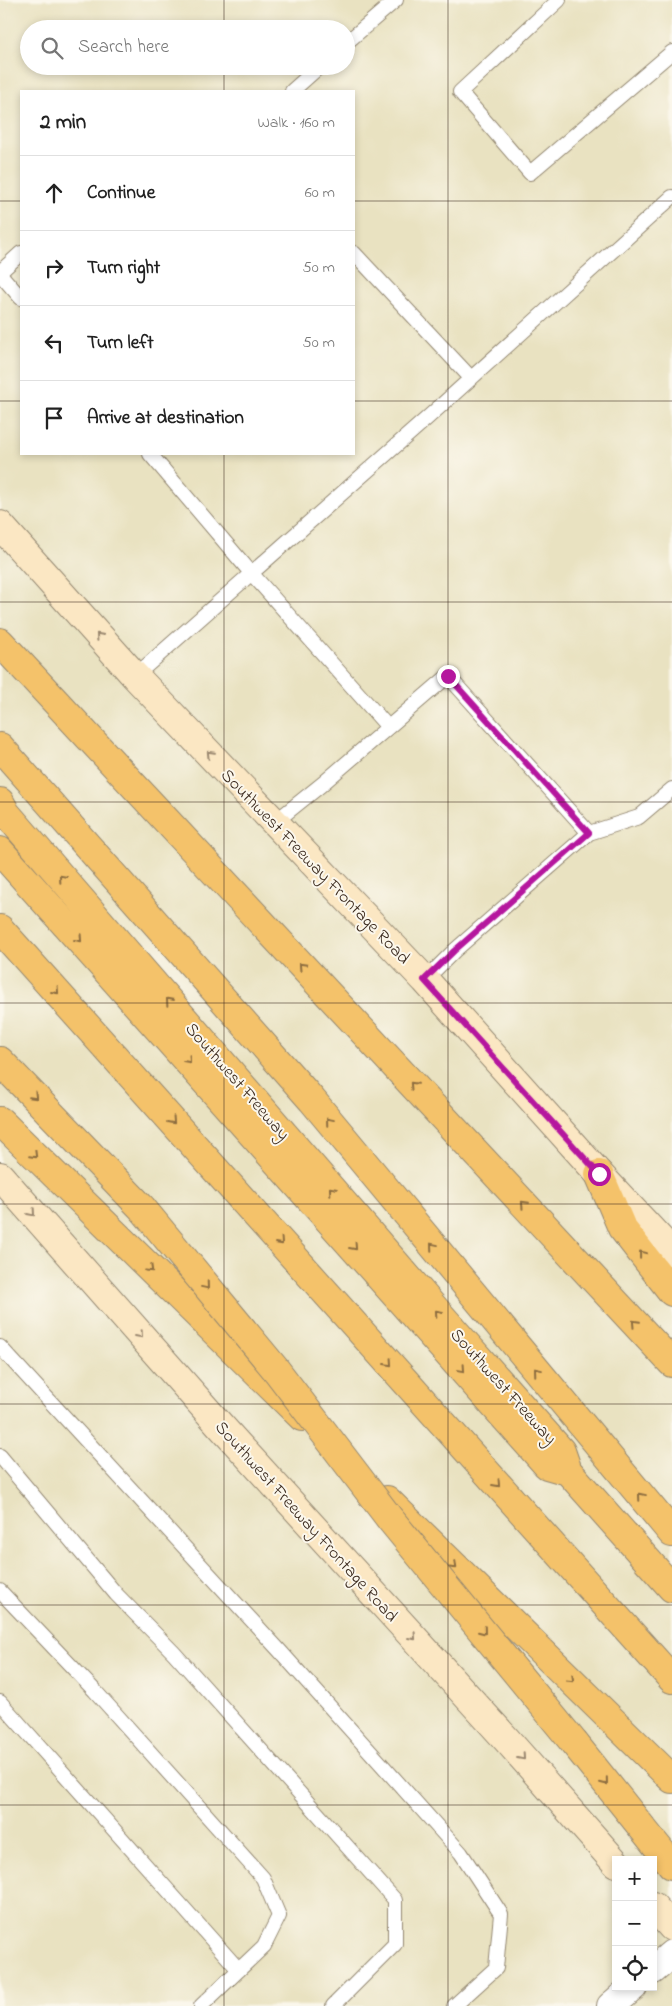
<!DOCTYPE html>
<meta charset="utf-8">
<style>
body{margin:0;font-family:"Indie Flower",sans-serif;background:#f6f6f6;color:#222}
.controls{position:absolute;right:15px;bottom:15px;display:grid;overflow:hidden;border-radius:0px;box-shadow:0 2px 8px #0003}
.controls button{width:45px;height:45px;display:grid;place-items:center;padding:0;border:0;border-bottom:1px solid #e0e0e0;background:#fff;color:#222;font:25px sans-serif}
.stop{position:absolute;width:15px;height:15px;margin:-11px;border:4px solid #b5179e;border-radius:50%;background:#fff}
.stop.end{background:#b5179e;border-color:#fff;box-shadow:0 1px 5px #0008}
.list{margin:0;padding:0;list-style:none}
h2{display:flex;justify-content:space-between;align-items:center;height:65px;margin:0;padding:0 20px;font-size:21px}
h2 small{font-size:16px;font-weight:400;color:#767676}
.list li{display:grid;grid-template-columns:32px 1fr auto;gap:15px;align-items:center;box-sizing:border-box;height:75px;padding:0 20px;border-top:1px solid #e0e0e0}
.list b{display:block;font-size:19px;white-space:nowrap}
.list em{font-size:16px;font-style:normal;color:#767676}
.icon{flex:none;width:28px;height:28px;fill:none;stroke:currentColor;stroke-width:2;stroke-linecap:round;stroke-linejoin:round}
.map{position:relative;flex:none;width:672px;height:2006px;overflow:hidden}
.search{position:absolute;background:#fff;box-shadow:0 2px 8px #0003;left:20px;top:20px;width:335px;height:55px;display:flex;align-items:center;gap:12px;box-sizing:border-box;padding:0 18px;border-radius:28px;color:#767676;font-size:19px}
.panel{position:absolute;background:#fff;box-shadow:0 2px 8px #0003;left:20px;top:90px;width:335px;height:365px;border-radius:0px}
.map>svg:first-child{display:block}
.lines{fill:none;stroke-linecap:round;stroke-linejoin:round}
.service-casing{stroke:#928670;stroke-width:16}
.minor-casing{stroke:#928670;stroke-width:30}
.secondary-casing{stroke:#928670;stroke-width:30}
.motorway-casing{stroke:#928670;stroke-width:30}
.service{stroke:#fff;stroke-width:14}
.minor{stroke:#fff;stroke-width:28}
.secondary{stroke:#fbe7c3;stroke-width:28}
.motorway{stroke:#f4c26a;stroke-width:28}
.motorway-bridge-casing{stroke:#928670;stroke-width:30;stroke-linecap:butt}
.motorway-bridge{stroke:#f4c26a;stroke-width:28}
.oneway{stroke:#9b8870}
.oneway2{stroke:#8e6e40}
.route{stroke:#b5179e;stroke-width:6}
.grid{fill:none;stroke:#3b2a1e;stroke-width:1;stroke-opacity:0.55}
.labels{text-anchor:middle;stroke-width:4;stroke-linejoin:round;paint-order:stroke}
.street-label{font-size:18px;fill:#3b2a1e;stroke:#fbf7ec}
</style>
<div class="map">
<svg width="672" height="2006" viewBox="0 0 672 2006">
<rect width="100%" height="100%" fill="#fbf7ec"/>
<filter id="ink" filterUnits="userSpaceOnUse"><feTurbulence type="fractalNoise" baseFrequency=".02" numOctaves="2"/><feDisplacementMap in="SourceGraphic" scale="10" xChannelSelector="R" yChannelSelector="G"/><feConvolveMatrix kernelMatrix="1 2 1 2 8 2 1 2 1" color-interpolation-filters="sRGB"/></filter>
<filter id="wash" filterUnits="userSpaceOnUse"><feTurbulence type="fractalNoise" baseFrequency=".0096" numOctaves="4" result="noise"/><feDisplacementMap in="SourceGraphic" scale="20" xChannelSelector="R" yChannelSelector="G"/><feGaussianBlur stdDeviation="1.12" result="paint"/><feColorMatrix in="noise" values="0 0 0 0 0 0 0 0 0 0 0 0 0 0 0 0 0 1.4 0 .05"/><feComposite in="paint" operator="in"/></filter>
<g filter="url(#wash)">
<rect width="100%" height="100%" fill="#e9e2c1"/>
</g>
<g filter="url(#ink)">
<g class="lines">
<defs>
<path id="service" d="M559 0 460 92 530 173 672 52
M346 43 396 0
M292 91 320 66
M354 253 471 378
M0 272 21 253
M0 274 21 298
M150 454 252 574 388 727
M135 676 425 420 672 197
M275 822 321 785 448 676 589 833
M425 980 454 951 589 833 639 817 672 789
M0 1347 279 1650 461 1853 501 1914 496 1968 454 2006
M0 1456 116 1594 174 1653 395 1900V1944L333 2006
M0 1591 95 1691 263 1878 279 1916 264 1946 201 2006
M0 1702 239 1970"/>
<path id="minor" d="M653 1970 672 1954
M611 2006 633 1987"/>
<path id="secondary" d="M0 525 135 676 425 980 599 1174 672 1252
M0 1176 219 1424 507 1740 616 1863
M653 1906 672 1927"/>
<path id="motorway" d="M0 642 672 1363
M0 747 312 1100 672 1533
M0 802 6 813 436 1310 561 1451 568 1471 672 1588
M0 851 547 1465 568 1471
M0 929 672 1679
M0 1061 142 1208
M0 1121 302 1417
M599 1174 622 1228 672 1292
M387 1500 672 1779
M575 1744 672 1865"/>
</defs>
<use href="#service" class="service-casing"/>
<use href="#minor" class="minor-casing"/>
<use href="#secondary" class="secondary-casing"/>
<use href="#motorway" class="motorway-casing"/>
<use href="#service" class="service"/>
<use href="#minor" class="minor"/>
<use href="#secondary" class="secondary"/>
<use href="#motorway" class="motorway"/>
<defs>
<path id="motorway-bridge" d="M142 1208 277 1371 390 1519 575 1744"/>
</defs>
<use href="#motorway-bridge" class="motorway-bridge-casing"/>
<use href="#motorway-bridge" class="motorway-bridge"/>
</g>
<defs><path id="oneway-chevron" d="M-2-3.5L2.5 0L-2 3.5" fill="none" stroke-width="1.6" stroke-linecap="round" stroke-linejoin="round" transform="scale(1.25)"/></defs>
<g class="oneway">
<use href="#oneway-chevron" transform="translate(99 636) rotate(-132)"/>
<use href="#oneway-chevron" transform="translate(210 754) rotate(-134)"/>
<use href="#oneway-chevron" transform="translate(32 1213) rotate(49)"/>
<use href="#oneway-chevron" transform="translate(140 1335) rotate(49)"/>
<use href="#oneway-chevron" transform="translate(413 1637) rotate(48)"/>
<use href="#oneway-chevron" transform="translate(522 1757) rotate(49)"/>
</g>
<g class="oneway2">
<use href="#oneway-chevron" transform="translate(62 878) rotate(-131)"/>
<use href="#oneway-chevron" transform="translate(79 939) rotate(48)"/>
<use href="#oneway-chevron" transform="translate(302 966) rotate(-133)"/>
<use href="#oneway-chevron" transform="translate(56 991) rotate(48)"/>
<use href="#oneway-chevron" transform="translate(169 1001) rotate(-131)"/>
<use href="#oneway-chevron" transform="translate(188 1060) rotate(48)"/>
<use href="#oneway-chevron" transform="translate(413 1085) rotate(-133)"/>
<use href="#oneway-chevron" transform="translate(34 1096) rotate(46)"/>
<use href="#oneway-chevron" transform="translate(172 1121) rotate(48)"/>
<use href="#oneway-chevron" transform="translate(329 1121) rotate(-130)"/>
<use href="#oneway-chevron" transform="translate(34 1155) rotate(45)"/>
<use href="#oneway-chevron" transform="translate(332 1190) rotate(-131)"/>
<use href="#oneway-chevron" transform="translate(524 1204) rotate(-133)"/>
<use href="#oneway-chevron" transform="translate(280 1242) rotate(48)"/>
<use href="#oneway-chevron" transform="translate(433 1246) rotate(-130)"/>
<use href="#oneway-chevron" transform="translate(354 1247) rotate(48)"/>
<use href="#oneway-chevron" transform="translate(642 1254) rotate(-128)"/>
<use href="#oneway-chevron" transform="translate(150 1269) rotate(44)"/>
<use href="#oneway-chevron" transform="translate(206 1286) rotate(50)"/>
<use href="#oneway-chevron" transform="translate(438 1313) rotate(-131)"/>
<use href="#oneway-chevron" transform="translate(635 1323) rotate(-133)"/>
<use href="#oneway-chevron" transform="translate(389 1363) rotate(48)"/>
<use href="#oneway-chevron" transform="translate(462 1369) rotate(48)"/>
<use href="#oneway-chevron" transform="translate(537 1371) rotate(-130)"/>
<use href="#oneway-chevron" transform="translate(497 1484) rotate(48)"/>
<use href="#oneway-chevron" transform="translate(641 1496) rotate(-130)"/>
<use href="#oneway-chevron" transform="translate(454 1566) rotate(44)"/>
<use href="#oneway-chevron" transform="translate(483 1631) rotate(51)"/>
<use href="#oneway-chevron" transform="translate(571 1679) rotate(44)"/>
<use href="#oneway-chevron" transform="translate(605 1782) rotate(51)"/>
</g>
</g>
<g class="lines" filter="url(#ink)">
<path class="route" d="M448 676 589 833 454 951 424 980 599 1174"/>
</g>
<path class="grid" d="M224 0V29M448 0V2006M224 66V91M0 201H21M354 201H672M0 401H21M354 401H672M224 454V2006M0 602H672M0 802H672M0 1003H672M0 1204H672M0 1404H672M0 1605H672M0 1805H672"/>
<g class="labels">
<g class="street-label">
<text transform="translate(316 866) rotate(46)" y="6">Southwest Freeway Frontage Road</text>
<text transform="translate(238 1081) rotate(49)" y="6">Southwest Freeway</text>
<text transform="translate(504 1386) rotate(48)" y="6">Southwest Freeway</text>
<text transform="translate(307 1521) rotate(48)" y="6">Southwest Freeway Frontage Road</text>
</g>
</g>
</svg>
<div class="controls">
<button>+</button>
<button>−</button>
<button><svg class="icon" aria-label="locate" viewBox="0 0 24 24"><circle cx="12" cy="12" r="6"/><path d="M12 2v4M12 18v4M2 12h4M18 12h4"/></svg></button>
</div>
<div class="stop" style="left:599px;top:1174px"></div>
<div class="stop end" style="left:448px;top:676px"></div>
<div class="search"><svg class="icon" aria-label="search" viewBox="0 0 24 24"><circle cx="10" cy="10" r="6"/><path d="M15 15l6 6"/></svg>Search here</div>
<section class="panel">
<h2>2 min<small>Walk · 160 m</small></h2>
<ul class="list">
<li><svg class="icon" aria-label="ahead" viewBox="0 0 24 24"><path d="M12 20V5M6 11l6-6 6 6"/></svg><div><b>Continue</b></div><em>60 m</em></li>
<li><svg class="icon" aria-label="right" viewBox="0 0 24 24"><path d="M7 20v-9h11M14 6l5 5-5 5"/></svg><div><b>Turn right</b></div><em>50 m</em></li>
<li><svg class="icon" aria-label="left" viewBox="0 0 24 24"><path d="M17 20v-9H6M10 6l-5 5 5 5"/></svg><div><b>Turn left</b></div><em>50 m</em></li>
<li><svg class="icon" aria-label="arrive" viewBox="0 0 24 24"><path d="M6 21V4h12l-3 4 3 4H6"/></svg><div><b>Arrive at destination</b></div></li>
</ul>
</section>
</div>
